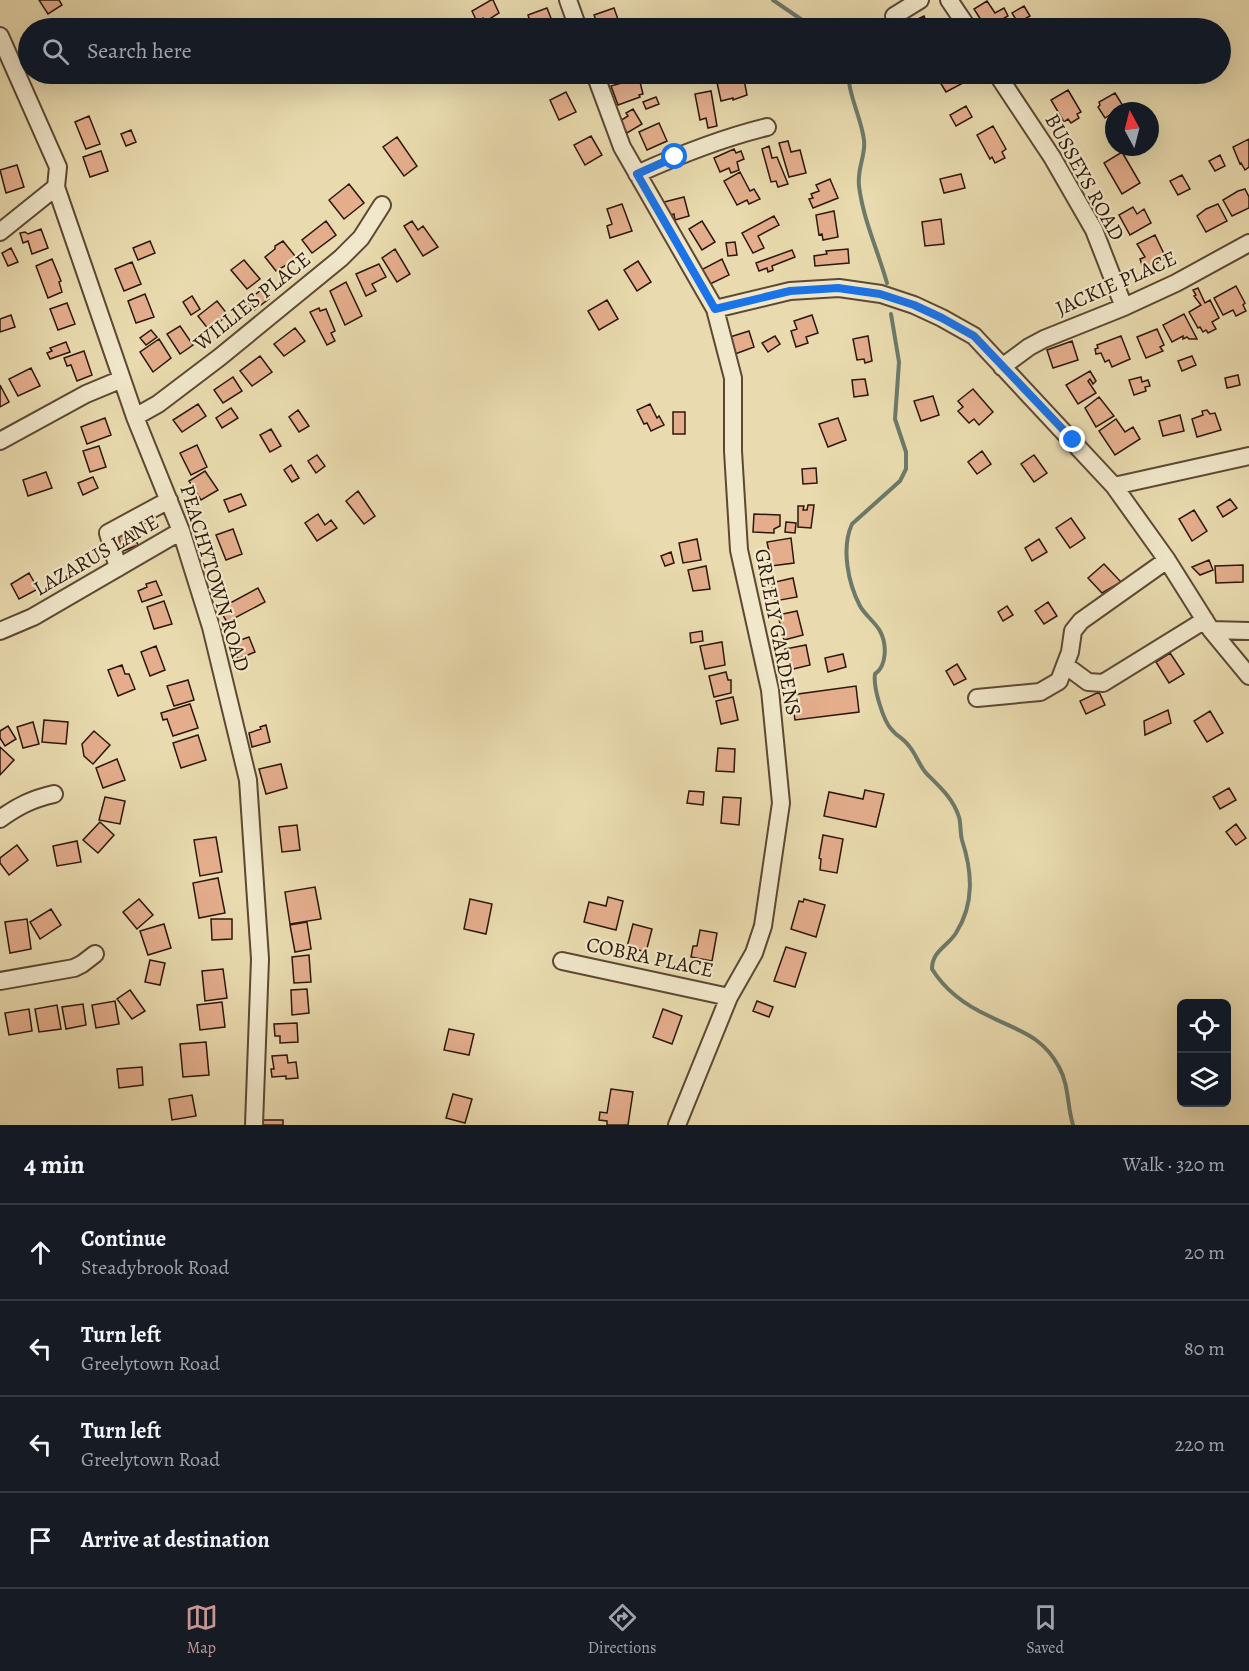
<!DOCTYPE html>
<meta charset="utf-8">
<style>
body{margin:0;font-family:Alegreya,serif;background:#242831;color:#f1f3f6}
.controls{position:absolute;right:18px;bottom:18px;display:grid;overflow:hidden;border-radius:9px;box-shadow:0 6px 24px #0002}
.controls button{width:54px;height:54px;display:grid;place-items:center;padding:0;border:0;border-bottom:2px solid #363941;background:#171b24;color:#f1f3f6;font:30px sans-serif}
.compass{position:absolute;left:1105px;top:102px;width:54px;height:54px;border-radius:50%;background:#171b24;box-shadow:0 6px 24px #0002;rotate:353deg}
.stop{position:absolute;width:18px;height:18px;margin:-14px;border:4px solid #1a73e8;border-radius:50%;background:#fff}
.stop.end{background:#1a73e8;border-color:#fff;box-shadow:0 2px 6px #0008}
.list{margin:0;padding:0;list-style:none}
h2{display:flex;justify-content:space-between;align-items:center;height:78px;margin:0;padding:0 24px;font-size:26px}
h2 small{font-size:20px;font-weight:400;color:#9ea1a6}
.list li{display:grid;grid-template-columns:39px 1fr auto;gap:18px;align-items:center;box-sizing:border-box;height:96px;padding:0 24px;border-top:2px solid #363941}
.list b{display:block;font-size:22px;white-space:nowrap}
.list p{margin:0;font-size:20px;white-space:nowrap;color:#9ea1a6}
.list em{font-size:20px;font-style:normal;color:#9ea1a6}
.icon{flex:none;width:33px;height:33px;fill:none;stroke:currentColor;stroke-width:2;stroke-linecap:round;stroke-linejoin:round}
.map{position:relative;flex:none;width:1249px;height:1125px;overflow:hidden}
.search{position:absolute;background:#171b24;box-shadow:0 6px 24px #0002;left:18px;right:18px;top:18px;height:66px;display:flex;align-items:center;gap:15px;box-sizing:border-box;padding:0 21px;border-radius:33px;color:#9ea1a6;font-size:22px}
.sheet{height:462px;background:#171b24}
nav{display:flex;justify-content:space-around;align-items:center;box-sizing:border-box;height:84px;border-top:2px solid #363941;background:#171b24;font-size:16px;color:#9ea1a6}
nav a{display:grid;justify-items:center;gap:3px}
nav .on{color:#c59692}
.map>svg:first-child{display:block}
.lines{fill:none;stroke-linecap:round;stroke-linejoin:round}
.stream{stroke:#6d7969;stroke-width:4}
.building{fill:#e4ae8d;stroke:#2e170a;stroke-width:1.5}
.minor-casing{stroke:#5d4833;stroke-width:20}
.minor{stroke:#f1e8cb;stroke-width:16}
.route{stroke:#1a73e8;stroke-width:8}
.labels{text-anchor:middle;stroke-width:4.5;stroke-linejoin:round;paint-order:stroke}
.street-label{font-size:21px;fill:#2e170a;stroke:#f1e8cb}
</style>
<div class="map">
<svg width="1249" height="1125" viewBox="0 0 1249 1125">
<rect width="100%" height="100%" fill="#e9dbaf"/>
<filter id="stains"><feTurbulence type="fractalNoise" baseFrequency=".00333" numOctaves="4"/><feColorMatrix values="0 0 0 0 .2 0 0 0 0 .09 0 0 0 0 .02 0 0 0 .5 -.17"/></filter>
<radialGradient id="worn" r=".72"><stop offset=".6" stop-color="#630" stop-opacity="0"/><stop offset="1" stop-color="#630" stop-opacity=".3"/></radialGradient>
<g class="lines">
<path class="stream" d="M773 0 808 24 819 28
M848 74C849 97 861 117 864 140 866 156 857 167 859 186 863 219 878 251 887 283
M891 314 899 362 895 419 906 452V469L900 481 852 524C841 548 848 583 860 606 865 615 875 622 880 631 887 644 887 666 875 674 873 687 883 721 892 730 897 736 904 739 909 746 916 754 919 765 926 773 939 786 953 798 959 817 961 824 960 832 962 840 972 871 975 903 956 933 947 947 932 951 932 969 945 990 967 1006 989 1016 1018 1031 1042 1035 1059 1067 1069 1085 1067 1105 1073 1125"/>
</g>
<path class="building" d="M39 0H59L62 5 48 14Z
M491 0H493L499 13 485 22 483 18 477 22 472 11Z
M987 1 995 13 1004 8 1008 16 987 28H983L980 21 981 20 974 9Z
M1024 6 1030 16 1018 23 1012 13Z
M547 8 554 26 547 28H529L528 26 531 25 528 15Z
M614 8 621 28H599L594 15Z
M924 16 929 28 939 23 941 28H907L905 25Z
M743 74 747 95 733 100V98L721 101 716 78Z
M935 74H958L963 83 946 92Z
M639 78 643 94 639 95 640 97 618 105 611 86Z
M1068 90 1081 112 1077 114 1079 118 1071 123 1068 119 1064 122 1051 100Z
M711 91 717 126 708 128 706 118 700 120 695 94Z
M566 92 576 112 559 120 550 100Z
M1115 93 1123 106 1105 118 1098 107 1100 105 1099 102Z
M656 97 659 104 646 109 643 102Z
M966 106 972 117 956 126 950 115Z
M633 109 642 124 627 133 620 121 628 116 626 113Z
M89 116 100 144 86 149 75 122Z
M659 123 667 141 647 150 639 132Z
M993 126 1006 149 1002 152 1005 158 995 163 992 157 990 159 977 135Z
M131 130 136 142 126 146 121 134Z
M591 136 602 155 585 165 574 145Z
M397 137 417 166 404 176 383 147Z
M1249 139V167L1245 170 1241 163 1240 164 1233 147Z
M788 141 791 152 800 150 806 173 789 177 779 143Z
M769 146 772 158 777 157 788 184 778 187 776 181 771 182 762 149Z
M734 149 736 153 741 151 744 159 737 162 739 170 731 173 729 168 720 172 714 158Z
M101 151 108 171 90 177 83 157Z
M1122 152 1140 183 1122 194 1104 163Z
M1220 155 1225 166 1215 171 1209 161Z
M17 165 24 187 6 193 0 170Z
M740 172 750 191 754 189 760 199 749 204 747 200 737 205 724 181Z
M961 174 965 188 944 193 940 179Z
M1182 175 1190 189 1178 195 1170 181Z
M830 179 838 198 813 208 809 199 813 198 811 194 819 191 816 185Z
M349 184 364 203 344 219 329 200Z
M1245 189 1249 197V208L1232 216 1223 200 1238 191Z
M684 197 689 216 675 220 674 214 668 216 664 202Z
M622 204 632 231 610 238 607 226 612 224 607 209Z
M1218 204 1227 221 1206 232 1197 216 1206 209Z
M1133 207 1137 214 1144 209 1151 223 1130 235 1119 215Z
M834 211 838 237 823 240 822 234 819 235 816 215Z
M774 216 779 225 758 236 764 248 753 253 742 233Z
M941 219 944 244 925 246 922 222Z
M326 221 336 235 312 253 302 240Z
M412 221 418 230 423 226 438 247 423 256 404 226Z
M702 221 715 242 702 250 689 229Z
M41 229 48 248 32 254 28 241 23 243 20 233 25 232 28 234Z
M1155 235 1166 258 1146 269 1143 268 1140 259 1145 257 1137 244Z
M150 241 155 253 138 260 133 248Z
M283 241 295 256V260L276 271 265 257 275 249V246Z
M735 242 737 255 728 256 726 243Z
M11 248 18 262 8 266 2 253Z
M395 249 410 274 397 282 382 258Z
M848 249 849 263 815 266 814 256 827 254 826 251Z
M792 250 795 257 772 266 773 270 768 272 767 268 759 271 756 263Z
M52 259 61 281 59 282 62 292 48 298 36 266Z
M722 259 729 275 708 285 701 270Z
M244 260 260 279 247 289 231 270Z
M638 261 651 282 637 291 624 270Z
M132 262 141 284 124 291 115 269Z
M379 264 386 277 372 284 376 291 366 296 356 274Z
M346 282 362 316 345 325 330 291Z
M1236 286 1245 303 1243 305 1246 311 1236 316 1233 310 1223 315 1214 298Z
M1198 288 1205 303 1210 300 1219 318 1212 322 1216 329 1208 333 1206 330 1203 332 1200 327 1198 328 1189 312 1201 305 1194 296 1196 295 1193 290Z
M261 290 269 299 254 310 247 301Z
M145 294 154 317 136 323 128 301Z
M192 296 200 309 191 315 183 302Z
M607 300 618 319 599 330 588 311Z
M217 301 228 315 209 330 198 316Z
M67 303 75 324 58 330 50 309Z
M319 308 320 311 326 309 335 331 331 333 335 341 327 345 310 312Z
M1184 314 1197 339H1189L1187 337 1183 339V336L1172 342 1163 325Z
M11 315 15 327 0 332V319Z
M812 315 818 333 806 337 808 343 796 347 791 331 797 329 794 321Z
M180 326 193 345 180 354 167 334Z
M295 328 305 341 284 356 274 344Z
M1157 329 1164 345 1160 347 1163 351 1146 358 1137 337Z
M151 330 157 337 146 345 140 338Z
M749 331 754 347 735 354 730 337Z
M775 336 780 344 768 352 762 343Z
M868 336 872 361 865 363 864 359 857 360 853 339Z
M1121 336 1130 359 1112 367 1109 360 1105 362 1101 353 1096 354 1095 349 1098 348 1097 345Z
M159 339 171 358 153 372 140 352Z
M1072 341 1078 360 1053 368 1047 350Z
M66 342 70 352 50 359 47 353 52 351 50 348Z
M84 351 92 375 77 381 71 365 67 366 64 358Z
M260 356 272 372 252 386 240 371Z
M1192 356 1196 365 1182 371 1178 361Z
M31 368 40 386 18 396 9 379Z
M1090 371 1096 381 1093 384 1090 379 1088 381 1096 393 1078 404 1066 385Z
M1238 375 1240 385 1227 388 1225 378Z
M233 377 242 391 223 403 214 390Z
M1141 377 1142 382 1148 380 1150 386 1145 387 1146 391 1134 395 1129 380Z
M865 379 868 395 854 397 852 380Z
M0 385 9 402 0 407Z
M973 389 993 412 979 425 974 419 969 423 958 411 963 407 958 401Z
M933 396 939 415 921 421 914 401Z
M1099 397 1114 416 1096 427 1085 408Z
M198 404 206 416 182 432 173 420Z
M650 404 657 418 659 416 664 425 651 431 647 423 644 424 637 410Z
M231 408 238 418 222 428 216 418Z
M298 410 309 426 299 432 289 417Z
M1207 410 1210 414 1215 413 1221 430 1197 437 1192 419 1203 415 1202 411Z
M673 412H685V434H673Z
M1180 415 1184 431 1163 436 1159 421Z
M105 418 111 435 87 444 81 427Z
M838 418 846 440 828 447 819 424Z
M1116 419 1125 432 1133 427 1140 439 1115 455 1099 431Z
M271 429 281 446 270 452 260 435Z
M197 445 207 467 191 475 180 453Z
M99 446 106 467 90 472 83 451Z
M982 451 991 464 977 474 968 462Z
M317 455 325 466 316 473 308 461Z
M1034 455 1047 473 1034 482 1021 464Z
M291 465 299 478 292 482 284 470Z
M816 468 817 483 803 484 802 469Z
M205 471 218 490 201 500 189 481Z
M46 472 52 488 28 496 23 480Z
M93 477 98 488 83 495 78 483Z
M358 491 375 516 364 524 346 501Z
M241 494 246 505 229 512 224 500Z
M1230 499 1237 508 1223 517 1217 507Z
M808 505H814L811 528 798 527V506H804L803 510H807Z
M1194 510 1207 531 1192 541 1179 519Z
M318 514 325 525 331 520 337 528 317 541 305 523Z
M754 514 780 515V526L774 529V533L753 532Z
M1071 518 1085 538 1070 548 1056 528Z
M786 522 796 523 795 533 785 532Z
M130 527 138 545 123 551 116 533Z
M233 529 242 554 226 560 216 535Z
M791 538 794 563 771 566 768 564 767 560 770 556 767 542Z
M697 539 701 560 683 563 679 543Z
M1039 539 1047 552 1032 561 1025 548Z
M671 552 674 563 665 566 661 556Z
M1209 560 1213 570 1200 575 1192 567Z
M1104 564 1121 582 1102 593 1088 578Z
M1243 565V582L1216 583 1215 566Z
M706 566 710 589 693 591 688 570Z
M29 573 38 589 19 599 11 584Z
M793 578 797 597 775 601 771 583Z
M156 581 162 595 142 602 138 591 147 587 146 584Z
M258 588 265 602 227 622 219 609Z
M164 601 172 624 154 629 147 607Z
M1048 602 1057 616 1044 624 1035 611Z
M1007 606 1013 615 1003 621 998 612Z
M797 611 803 635 784 640 778 615Z
M702 631 703 641 691 643 690 633Z
M249 637 255 652 238 659 232 643Z
M722 642 725 665 705 669 700 646Z
M806 645 810 665 789 670 785 649Z
M156 646 165 670 150 676 141 652Z
M1170 653 1184 674 1169 683 1156 662Z
M843 654 846 667 828 672 825 658Z
M957 664 966 679 954 685 946 671Z
M122 665 125 674H129L135 689 118 696 108 670Z
M726 672 728 680H731V693L714 697 709 676Z
M188 680 194 700 174 706 167 686Z
M856 686 859 712 795 720 791 695Z
M1099 692 1105 705 1086 714 1080 701Z
M733 697 738 720 721 724 716 701Z
M190 704 198 728 173 736 167 719 163 720 161 713Z
M1168 710 1171 723 1145 735 1144 721Z
M1210 711 1223 733 1207 742 1194 721Z
M44 720 68 722 66 744 42 742Z
M33 722 39 744 23 748 17 727Z
M266 725 270 742 252 747 249 733 261 729 260 727Z
M8 726 16 739 5 746 0 738V731Z
M94 731 110 745 93 764 84 756 82 744Z
M198 735 206 760 181 768 173 743Z
M0 747 14 760 0 775Z
M718 748 735 749 734 772 716 771Z
M117 759 125 780 103 788 96 768Z
M281 764 287 788 266 794 259 769Z
M1229 788 1236 800 1220 809 1213 797Z
M865 790 884 794 876 827 824 816 829 792 863 799Z
M689 791 704 792 703 805 687 803Z
M105 797 125 801 120 824 99 820Z
M723 797 741 798 739 825 721 823Z
M100 822 114 835 98 853 83 840Z
M1236 824 1246 838 1236 845 1226 832Z
M297 825 300 850 282 852 279 827Z
M823 835 843 839 837 873 820 870 821 859 819 858Z
M216 837 222 872 200 876 194 840Z
M77 841 81 862 57 866 53 846Z
M17 845 28 860 9 875 0 863V858Z
M218 878 225 913 199 918 193 883Z
M315 887 321 919 290 924 285 892Z
M608 897 623 901 616 930 584 922 589 902 606 906Z
M139 899 153 915 137 929 123 912Z
M470 899 492 904 486 934 464 929Z
M804 899 825 905 816 937 791 929 799 901 803 902Z
M51 909 61 925 40 939 30 922Z
M27 919 31 949 10 953 5 922Z
M211 919H232V939L212 940Z
M307 922 311 949 295 952 290 925Z
M164 924 171 948 148 955 140 931Z
M633 924 652 929 646 952 627 947Z
M700 930 717 933 712 961 691 957 693 946H697Z
M786 947 806 953 795 987 774 981Z
M309 955 311 982 294 983 292 957Z
M150 960 165 963 160 985 145 982Z
M223 969 227 998 205 1001 202 971Z
M307 989 309 1013 292 1015 291 990Z
M130 990 145 1011 132 1019 117 999Z
M115 1001 119 1024 96 1028 92 1005Z
M757 1001 773 1007 769 1017 753 1011Z
M222 1002 225 1027 200 1030 197 1005Z
M83 1004 86 1025 66 1029 62 1007Z
M57 1005 61 1029 39 1032 35 1009Z
M29 1009 32 1031 9 1035 5 1013Z
M663 1009 682 1016 672 1044 653 1037Z
M297 1023 298 1042 280 1043V1036H275L274 1024Z
M449 1029 474 1034 469 1055 444 1050Z
M206 1042 209 1075 183 1077 180 1044Z
M287 1055 288 1063 296 1062 298 1078 286 1079V1076L272 1077 271 1069H274L272 1056Z
M142 1067 143 1085 119 1088 117 1069Z
M611 1089 633 1092 628 1125H607V1121L599 1120 600 1112 607 1113Z
M453 1094 472 1099 465 1123 446 1118Z
M192 1095 196 1116 172 1120 169 1099Z
M262 1120H283V1125H262Z"/>
<g class="lines">
<defs>
<path id="minor" d="M568 0 578 28
M949 0 968 28
M894 16 920 0
M0 36 58 167 56 187 135 417 181 531 211 627 248 780 260 959 254 1125
M595 74 622 147 715 309 790 291 839 288 881 294 914 305 942 318 974 336 1114 486 1167 560 1211 630 1249 676
M997 74 1052 157 1094 230 1124 307
M637 174C679 155 722 138 767 127
M0 232 56 187
M1002 367 1029 347 1044 339 1124 307 1176 283 1249 243
M135 417 158 404 220 357 341 258 361 238 382 205
M0 441 86 394 122 379
M1114 486 1249 456
M118 568 108 533 169 500
M1211 630 1249 631
M0 631 33 617 181 531
M1065 665 1088 682 1103 683 1205 620
M977 698 1040 692 1059 681 1070 652 1073 631 1081 621 1167 560
M0 819C18 806 32 799 54 794
M562 961 729 997
M0 981 74 968 82 964 95 954
M677 1125 729 997 754 953 763 926 781 803 770 690 739 550 733 451V378L715 309"/>
</defs>
<use href="#minor" class="minor-casing"/>
<use href="#minor" class="minor"/>
</g>
<g class="lines">
<path class="route" d="M675 157 637 174 715 309 790 291 838 288 880 294 914 305 942 318 974 336 1073 440"/>
</g>
<g class="labels">
<g class="street-label">
<text transform="translate(1085 177) rotate(61)" y="7">BUSSEYS ROAD</text>
<text transform="translate(1116 283) rotate(-24)" y="7">JACKIE PLACE</text>
<text transform="translate(252 301) rotate(-39)" y="7">WILLIES PLACE</text>
<text transform="translate(96 555) rotate(-30)" y="7">LAZARUS LANE</text>
<text transform="translate(215 578) rotate(73)" y="7">PEACHYTOWN ROAD</text>
<text transform="translate(778 632) rotate(79)" y="7">GREELY GARDENS</text>
<text transform="translate(650 957) rotate(12)" y="7">COBRA PLACE</text>
</g>
</g>
<rect width="100%" height="100%" filter="url(#stains)"/>
<rect width="100%" height="100%" fill="url(#worn)"/>
</svg>
<div class="controls">
<button><svg class="icon" aria-label="locate" viewBox="0 0 24 24"><circle cx="12" cy="12" r="6"/><path d="M12 2v4M12 18v4M2 12h4M18 12h4"/></svg></button>
<button><svg class="icon" aria-label="layers" viewBox="0 0 24 24"><path d="M12 4l9 5-9 5-9-5zM3 14l9 5 9-5"/></svg></button>
</div>
<svg class="compass" viewBox="-18 -18 36 36"><path d="M0-13l5 13h-10z" fill="#e53935"/><path d="M0 13l5-13h-10z" fill="#9ea1a6"/></svg>
<div class="stop" style="left:675px;top:157px"></div>
<div class="stop end" style="left:1073px;top:440px"></div>
<div class="search"><svg class="icon" aria-label="search" viewBox="0 0 24 24"><circle cx="10" cy="10" r="6"/><path d="M15 15l6 6"/></svg>Search here</div>
</div>
<section class="sheet">
<h2>4 min<small>Walk · 320 m</small></h2>
<ul class="list">
<li><svg class="icon" aria-label="ahead" viewBox="0 0 24 24"><path d="M12 20V5M6 11l6-6 6 6"/></svg><div><b>Continue</b><p>Steadybrook Road</p></div><em>20 m</em></li>
<li><svg class="icon" aria-label="left" viewBox="0 0 24 24"><path d="M17 20v-9H6M10 6l-5 5 5 5"/></svg><div><b>Turn left</b><p>Greelytown Road</p></div><em>80 m</em></li>
<li><svg class="icon" aria-label="left" viewBox="0 0 24 24"><path d="M17 20v-9H6M10 6l-5 5 5 5"/></svg><div><b>Turn left</b><p>Greelytown Road</p></div><em>220 m</em></li>
<li><svg class="icon" aria-label="arrive" viewBox="0 0 24 24"><path d="M6 21V4h12l-3 4 3 4H6"/></svg><div><b>Arrive at destination</b></div></li>
</ul>
</section>
<nav>
<a class="on"><svg class="icon" aria-label="map" viewBox="0 0 24 24"><path d="M3 6l6-2 6 2 6-2v14l-6 2-6-2-6 2zM9 4v14M15 6v14"/></svg>Map</a>
<a><svg class="icon" aria-label="directions" viewBox="0 0 24 24"><path d="M12 3l9 9-9 9-9-9zM9 14v-3h6M13 9l2 2-2 2"/></svg>Directions</a>
<a><svg class="icon" aria-label="saved" viewBox="0 0 24 24"><path d="M7 4h10v16l-5-4-5 4z"/></svg>Saved</a>
</nav>
